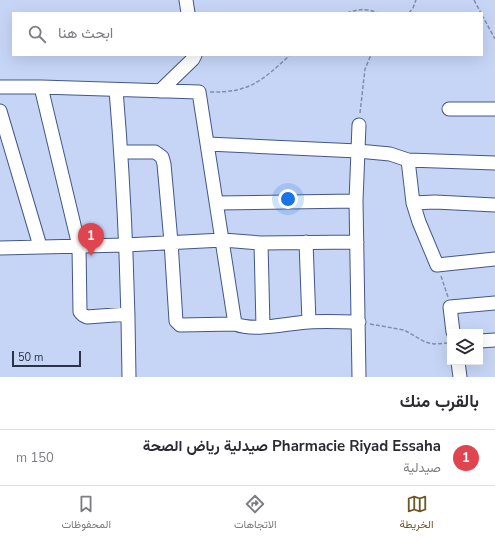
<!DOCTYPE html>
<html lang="ar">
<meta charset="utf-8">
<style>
body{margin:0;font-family:"Nunito Sans",Vazirmatn,sans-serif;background:#f2f2f3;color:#2b2b33;direction:rtl}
.controls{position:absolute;right:12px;bottom:12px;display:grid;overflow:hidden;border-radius:0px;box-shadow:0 4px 16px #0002}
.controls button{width:36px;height:36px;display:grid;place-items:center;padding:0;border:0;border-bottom:1px solid #e1e1e2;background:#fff;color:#2b2b33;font:20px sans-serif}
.scale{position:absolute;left:12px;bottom:10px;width:69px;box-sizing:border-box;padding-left:4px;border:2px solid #2a3449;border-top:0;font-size:11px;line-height:14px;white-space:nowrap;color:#2a3449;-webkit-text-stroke:3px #c6d5f6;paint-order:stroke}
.you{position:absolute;left:288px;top:199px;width:14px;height:14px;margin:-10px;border:3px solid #fff;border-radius:50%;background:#1a73e8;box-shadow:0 0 0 6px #1a73e833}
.badge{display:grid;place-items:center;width:26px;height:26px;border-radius:50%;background:#6d5726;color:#fff;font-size:13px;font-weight:700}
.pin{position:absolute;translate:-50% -33px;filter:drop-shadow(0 1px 2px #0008)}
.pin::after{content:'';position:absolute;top:21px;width:14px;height:12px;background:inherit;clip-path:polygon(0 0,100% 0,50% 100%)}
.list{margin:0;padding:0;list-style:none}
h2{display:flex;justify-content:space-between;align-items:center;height:52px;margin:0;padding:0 16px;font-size:17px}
h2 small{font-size:13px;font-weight:400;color:#7c7c81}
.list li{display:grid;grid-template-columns:26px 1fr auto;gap:12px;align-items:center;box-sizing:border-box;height:56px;padding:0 16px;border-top:1px solid #e1e1e2}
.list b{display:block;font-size:15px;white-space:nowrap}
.list p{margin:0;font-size:13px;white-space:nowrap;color:#7c7c81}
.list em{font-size:13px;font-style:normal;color:#7c7c81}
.icon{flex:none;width:22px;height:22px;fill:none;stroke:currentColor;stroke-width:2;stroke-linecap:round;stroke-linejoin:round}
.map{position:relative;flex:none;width:495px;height:377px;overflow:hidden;direction:ltr}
.search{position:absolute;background:#fff;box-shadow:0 4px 16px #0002;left:12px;right:12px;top:12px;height:44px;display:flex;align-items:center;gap:10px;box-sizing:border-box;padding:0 14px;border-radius:0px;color:#7c7c81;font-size:15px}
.sheet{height:108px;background:#fff}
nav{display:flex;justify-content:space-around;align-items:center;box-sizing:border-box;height:56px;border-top:1px solid #e1e1e2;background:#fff;font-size:11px;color:#7c7c81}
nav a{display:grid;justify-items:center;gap:2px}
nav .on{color:#6d5726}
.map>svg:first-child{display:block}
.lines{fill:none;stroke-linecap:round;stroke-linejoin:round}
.minor-casing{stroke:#435786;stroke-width:15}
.path{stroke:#818ea9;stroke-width:1.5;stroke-dasharray:4 2;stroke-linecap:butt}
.minor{stroke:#fff;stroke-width:13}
</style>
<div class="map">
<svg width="495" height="377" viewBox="0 0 495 377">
<rect width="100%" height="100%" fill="#c6d5f6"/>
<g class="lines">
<defs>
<path id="minor" d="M186 0 188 13
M0 87H41L199 92 235 324C256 332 287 323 309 322 325 321 342 322 359 322
M41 87 79 246 80 312 83 315 87 317 128 314
M116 90C124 185 128 281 129 377
M160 91 193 59 195 55
M449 109H495
M0 111 40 246
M359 125 356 201 359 377
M208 144 358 151 390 154 408 160 495 163
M121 152H155L162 157 164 164 171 242 176 321 180 325 235 324
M408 160 413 203 419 222 437 265 495 259
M217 203 356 201
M413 203 435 202 495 205
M306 242 309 322
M261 243 263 327
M0 248 125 245 223 240 261 243 357 242
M453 332 450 307 495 303
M480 341 495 340
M458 362 460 377"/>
</defs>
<use href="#minor" class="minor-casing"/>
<path class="path" d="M474 0 481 13
M347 13C358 9 367 8 378 13
M409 13 413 8 416 0
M482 15 495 39
M210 92C249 93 262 81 290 55
M360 113 365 69 371 55
M441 276 448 297
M370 324 404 330 425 342 434 344 450 343"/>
<use href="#minor" class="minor"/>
</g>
</svg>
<div class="controls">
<button><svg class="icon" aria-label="layers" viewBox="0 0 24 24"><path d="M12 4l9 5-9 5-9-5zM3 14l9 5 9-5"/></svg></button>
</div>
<div class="scale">50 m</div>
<div class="you"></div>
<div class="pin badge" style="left:91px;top:256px;background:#e0444e">1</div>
<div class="search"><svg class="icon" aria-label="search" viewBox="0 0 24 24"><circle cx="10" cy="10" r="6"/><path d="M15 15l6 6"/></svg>ابحث هنا</div>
</div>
<section class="sheet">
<h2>بالقرب منك<small></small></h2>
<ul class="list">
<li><span class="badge" style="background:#e0444e">1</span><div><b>Pharmacie Riyad Essaha صيدلية رياض الصحة</b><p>صيدلية</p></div><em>150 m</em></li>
</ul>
</section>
<nav>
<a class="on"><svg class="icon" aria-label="map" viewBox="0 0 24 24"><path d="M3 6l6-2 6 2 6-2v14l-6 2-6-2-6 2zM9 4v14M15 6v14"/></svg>الخريطة</a>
<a><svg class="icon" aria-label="directions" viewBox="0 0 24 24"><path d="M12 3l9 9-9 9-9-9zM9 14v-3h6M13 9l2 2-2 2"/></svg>الاتجاهات</a>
<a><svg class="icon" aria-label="saved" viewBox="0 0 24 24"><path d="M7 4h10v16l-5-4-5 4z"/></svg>المحفوظات</a>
</nav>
